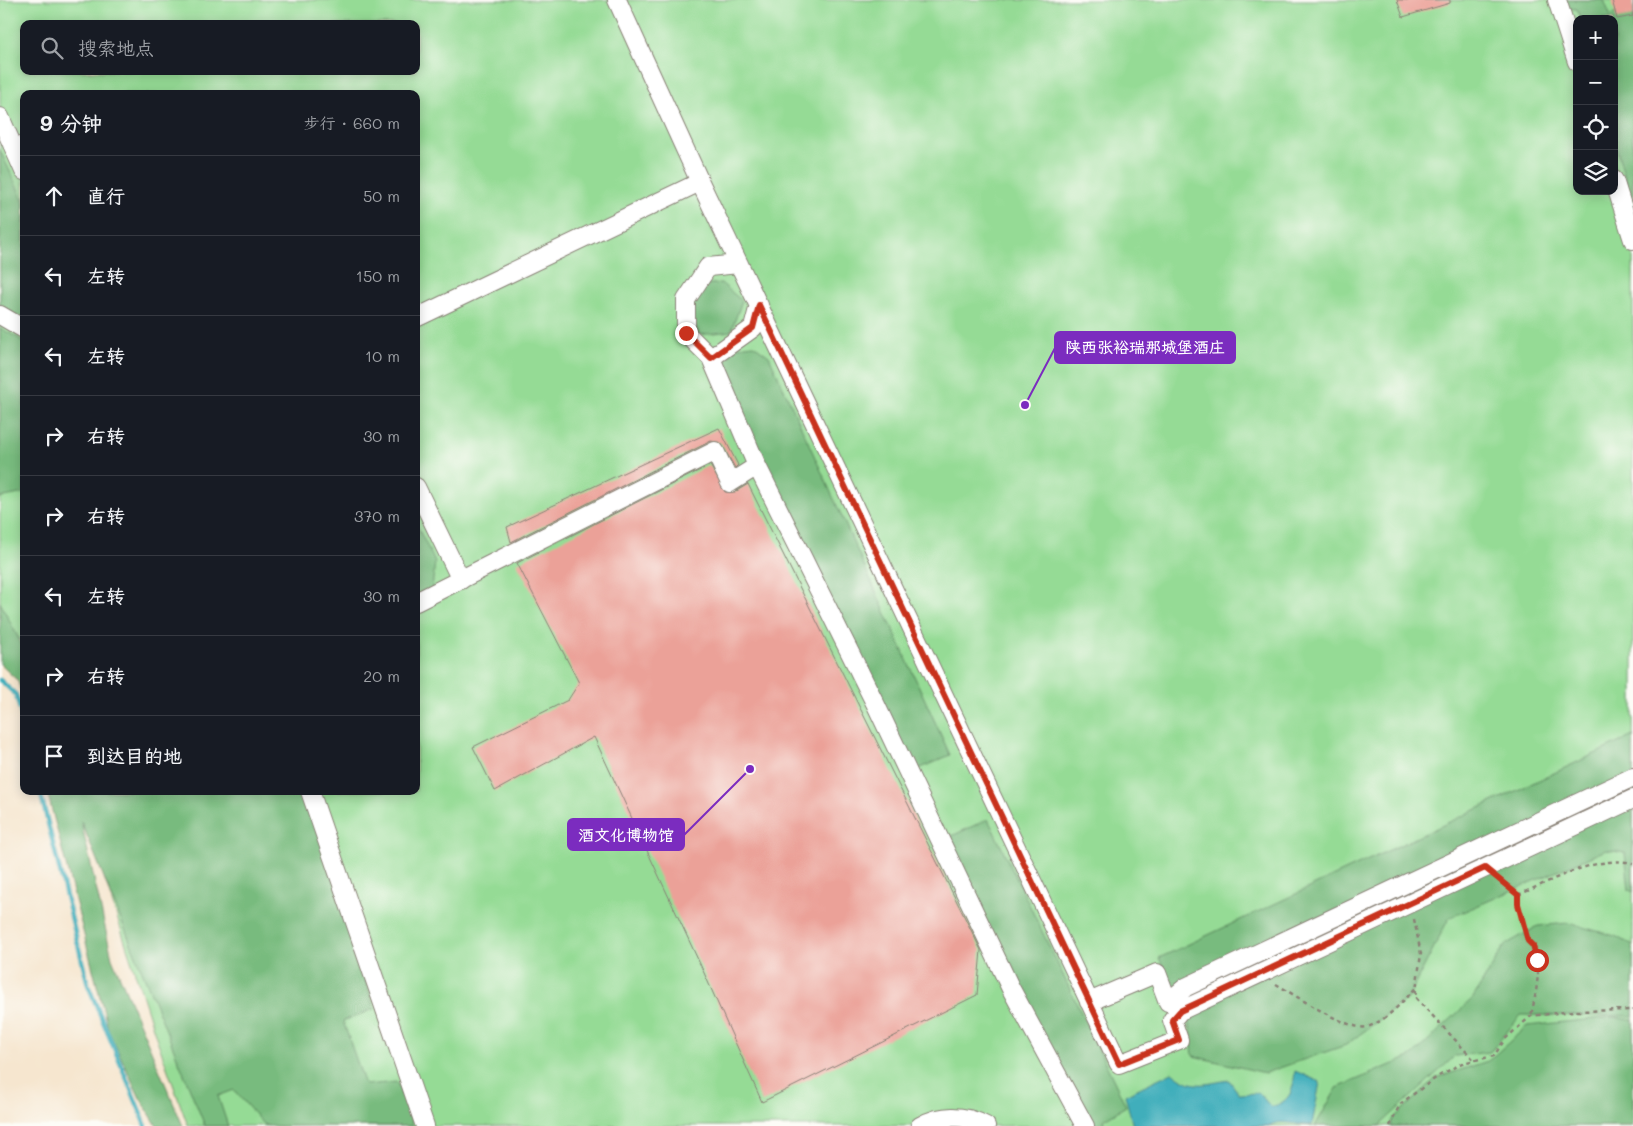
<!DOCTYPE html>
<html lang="zh">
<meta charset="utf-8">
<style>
body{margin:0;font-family:Mali,"LXGW WenKai TC",sans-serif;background:#242831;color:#f1f3f6}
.controls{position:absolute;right:15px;top:15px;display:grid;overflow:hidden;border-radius:10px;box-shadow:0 2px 12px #0003}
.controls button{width:45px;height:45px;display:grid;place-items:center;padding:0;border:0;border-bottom:1px solid #363941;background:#171b24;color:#f1f3f6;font:25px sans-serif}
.stop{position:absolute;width:15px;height:15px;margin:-11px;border:4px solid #c8321e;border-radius:50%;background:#fff}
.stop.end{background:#c8321e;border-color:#fff;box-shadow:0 1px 5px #0008}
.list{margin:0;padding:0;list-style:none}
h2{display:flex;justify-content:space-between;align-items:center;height:65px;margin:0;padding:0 20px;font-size:21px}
h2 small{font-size:16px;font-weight:400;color:#9ea1a6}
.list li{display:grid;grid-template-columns:32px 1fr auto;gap:15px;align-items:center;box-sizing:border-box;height:80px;padding:0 20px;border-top:1px solid #363941}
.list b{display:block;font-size:19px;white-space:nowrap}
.list em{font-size:16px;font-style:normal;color:#9ea1a6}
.icon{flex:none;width:28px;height:28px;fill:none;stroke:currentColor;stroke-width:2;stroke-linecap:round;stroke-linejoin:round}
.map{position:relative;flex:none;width:1633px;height:1126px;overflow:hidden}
.search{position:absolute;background:#171b24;box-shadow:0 2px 12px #0003;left:20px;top:20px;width:400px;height:55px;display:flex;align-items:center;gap:12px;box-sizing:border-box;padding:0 18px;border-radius:10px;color:#9ea1a6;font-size:19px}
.panel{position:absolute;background:#171b24;box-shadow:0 2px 12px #0003;left:20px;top:90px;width:400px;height:705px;border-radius:10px}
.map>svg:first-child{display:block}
.green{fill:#95db95;stroke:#587c58;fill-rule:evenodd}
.forest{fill:#78bb7e;stroke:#4a6c4d}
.water{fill:#3faebb;stroke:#2e656c}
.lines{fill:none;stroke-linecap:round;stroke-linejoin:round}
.stream{stroke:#3faebb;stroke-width:4.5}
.building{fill:#eba198}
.minor-casing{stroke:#898176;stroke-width:20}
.path{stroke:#898176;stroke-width:2.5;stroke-dasharray:4 4;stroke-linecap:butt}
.minor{stroke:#fff;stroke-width:18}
.route{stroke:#c8321e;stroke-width:6}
.leader{fill:none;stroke:#7b2cbf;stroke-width:2}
.callout-dot{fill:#7b2cbf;stroke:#fdfcf7;stroke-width:2}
.callout{fill:#7b2cbf;stroke:#7b2cbf;stroke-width:2}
.callout-label{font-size:16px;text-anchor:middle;font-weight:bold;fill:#fff}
</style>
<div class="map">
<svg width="1633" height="1126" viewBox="0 0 1633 1126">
<rect width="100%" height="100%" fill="#fdfcf7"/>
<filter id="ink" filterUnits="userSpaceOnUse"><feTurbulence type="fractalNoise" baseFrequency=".02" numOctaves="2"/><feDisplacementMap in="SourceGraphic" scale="10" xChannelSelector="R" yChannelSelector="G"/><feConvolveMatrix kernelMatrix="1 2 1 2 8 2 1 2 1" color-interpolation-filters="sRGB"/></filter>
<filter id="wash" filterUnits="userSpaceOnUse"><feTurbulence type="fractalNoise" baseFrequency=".0096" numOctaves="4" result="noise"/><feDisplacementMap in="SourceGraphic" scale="20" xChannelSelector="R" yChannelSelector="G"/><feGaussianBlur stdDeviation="1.12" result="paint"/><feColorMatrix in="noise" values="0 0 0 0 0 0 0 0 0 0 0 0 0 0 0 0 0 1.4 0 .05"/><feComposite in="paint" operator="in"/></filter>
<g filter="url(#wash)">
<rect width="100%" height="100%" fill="#f6e6cf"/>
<path class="green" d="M0 0H1633V1126H188L156 1037 76 791H416V94H24V643L0 619ZM1577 19H1614V191H1577ZM24 24H416V71H24Z"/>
<path class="forest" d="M1554 0H1604L1610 15 1633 8V206L1614 140V19H1580L1577 9 1555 8Z
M0 150 24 202V326L0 312Z
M721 283 742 301 731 331 699 335 685 303 702 285Z
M0 328 20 339 24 345V493L0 498Z
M754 345 769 356 950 755 910 773 718 372 736 347Z
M416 524 435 562 432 589 416 597Z
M0 602 24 649V703L18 681 0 664Z
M1633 736V892L1629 890 1625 853 1606 850 1449 918 1408 998 1346 1045 1265 1073 1193 1056 1190 1025 1159 958Z
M47 791H309L374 1009 343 1021 365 1085 397 1082 413 1126H268L262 1123 234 1090 218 1096 228 1126H205L81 821 112 958 183 1126H157L140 1098 109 1032Z
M988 819 1126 1106 1103 1120 1105 1126H1080L941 841Z
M1568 923 1615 936 1633 946V1016L1521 1015 1490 1052 1455 1056 1379 1126H1315L1337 1088 1412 1056 1473 998 1505 945 1538 926Z
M1613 1017 1633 1020V1126H1390L1394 1118 1436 1078 1488 1061 1527 1026Z"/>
<path class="water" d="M1295 1071 1320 1082 1312 1125C1296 1126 1282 1118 1268 1126H1133L1125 1095 1172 1072C1194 1090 1203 1084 1229 1080L1239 1094 1259 1093 1271 1107C1291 1101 1293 1091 1295 1071Z"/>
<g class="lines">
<path class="stream" d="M0 680 16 695 24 725
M40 791 88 985 146 1126"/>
</g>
<g id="blocks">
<path class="building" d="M1397 0H1450V3L1403 17Z
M1612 0H1633V16L1617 19Z
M719 428 738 465 735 468 721 443 711 441 511 542 507 527Z
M710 465 725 492H735L748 484 981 950 977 995 762 1102 700 964 594 737 495 791 473 747 568 700 579 683 517 563Z"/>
</g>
</g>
<g filter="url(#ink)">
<use href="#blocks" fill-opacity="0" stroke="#898176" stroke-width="1"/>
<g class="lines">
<defs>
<path id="minor" d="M1557 0 1577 62
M0 117 24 171
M1614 180 1633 240
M700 182 1119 1064 1179 1040 1172 1020 1180 1011 1633 799
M739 264 708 267 686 300V333L711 358 757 466
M0 315 24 329
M416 318 700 182 617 0
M711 358 753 328 759 305
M416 487 461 580
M416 602 715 451 730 483 757 466 876 705 1011 989 1085 1126
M310 791 425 1126
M1089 1002 1157 973 1168 1002 1186 987 1633 777
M920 1126C941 1114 964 1114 986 1126"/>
</defs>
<use href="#minor" class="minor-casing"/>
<path class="path" d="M1499 879 1518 895C1518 905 1523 933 1528 941 1530 943 1532 944 1533 947 1543 966 1535 997 1531 1016
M1518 895C1552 881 1595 855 1633 863
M1414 919 1421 954 1415 997 1474 1060
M1276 984C1293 994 1350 1032 1367 1027 1387 1021 1401 1002 1416 988
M1390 1126 1400 1104 1437 1077 1462 1063 1494 1056 1505 1039 1531 1016 1573 1011 1633 1010"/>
<use href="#minor" class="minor"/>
</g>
</g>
<g class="lines" filter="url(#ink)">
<path class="route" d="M686 333 711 358 753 328 759 305 1119 1064 1179 1040 1172 1020 1180 1011 1485 868 1518 895V904L1528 941 1533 946 1537 960"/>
</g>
<path class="leader" d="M1025 405L1055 348M750 769L684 835"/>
<g class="callout-dot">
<circle cx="1025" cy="405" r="5"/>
<circle cx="750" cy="769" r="5"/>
</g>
<g class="callout">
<rect x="1055" y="332" width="180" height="31" rx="5"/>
<rect x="568" y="819" width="116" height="31" rx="5"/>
</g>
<g class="callout-label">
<text x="1145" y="353">陕西张裕瑞那城堡酒庄</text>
<text x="626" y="841">酒文化博物馆</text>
</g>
</svg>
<div class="controls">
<button>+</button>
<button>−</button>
<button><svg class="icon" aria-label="locate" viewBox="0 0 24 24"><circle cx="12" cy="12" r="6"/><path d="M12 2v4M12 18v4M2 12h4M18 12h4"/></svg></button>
<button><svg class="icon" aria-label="layers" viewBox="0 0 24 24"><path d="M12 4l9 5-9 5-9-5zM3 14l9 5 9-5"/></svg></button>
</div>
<div class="stop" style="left:1537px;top:960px"></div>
<div class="stop end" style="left:686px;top:333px"></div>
<div class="search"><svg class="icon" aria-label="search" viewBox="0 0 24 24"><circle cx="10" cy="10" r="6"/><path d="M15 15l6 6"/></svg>搜索地点</div>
<section class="panel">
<h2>9 分钟<small>步行 · 660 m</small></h2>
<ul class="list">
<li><svg class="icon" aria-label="ahead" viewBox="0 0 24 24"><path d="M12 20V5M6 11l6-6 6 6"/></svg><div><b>直行</b></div><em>50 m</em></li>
<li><svg class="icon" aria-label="left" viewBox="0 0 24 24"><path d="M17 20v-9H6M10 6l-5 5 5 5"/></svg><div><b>左转</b></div><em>150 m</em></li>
<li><svg class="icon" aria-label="left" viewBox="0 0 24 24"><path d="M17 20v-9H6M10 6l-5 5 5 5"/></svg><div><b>左转</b></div><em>10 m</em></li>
<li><svg class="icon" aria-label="right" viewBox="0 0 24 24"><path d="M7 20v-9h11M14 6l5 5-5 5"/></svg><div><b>右转</b></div><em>30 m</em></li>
<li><svg class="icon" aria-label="right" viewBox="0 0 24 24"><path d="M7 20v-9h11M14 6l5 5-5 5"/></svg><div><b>右转</b></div><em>370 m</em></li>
<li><svg class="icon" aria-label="left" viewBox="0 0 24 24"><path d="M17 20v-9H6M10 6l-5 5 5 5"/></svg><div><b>左转</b></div><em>30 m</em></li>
<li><svg class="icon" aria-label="right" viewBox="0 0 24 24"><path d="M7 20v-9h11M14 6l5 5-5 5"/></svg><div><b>右转</b></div><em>20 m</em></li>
<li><svg class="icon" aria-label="arrive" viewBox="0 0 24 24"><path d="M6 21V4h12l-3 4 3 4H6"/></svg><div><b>到达目的地</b></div></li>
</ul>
</section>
</div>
